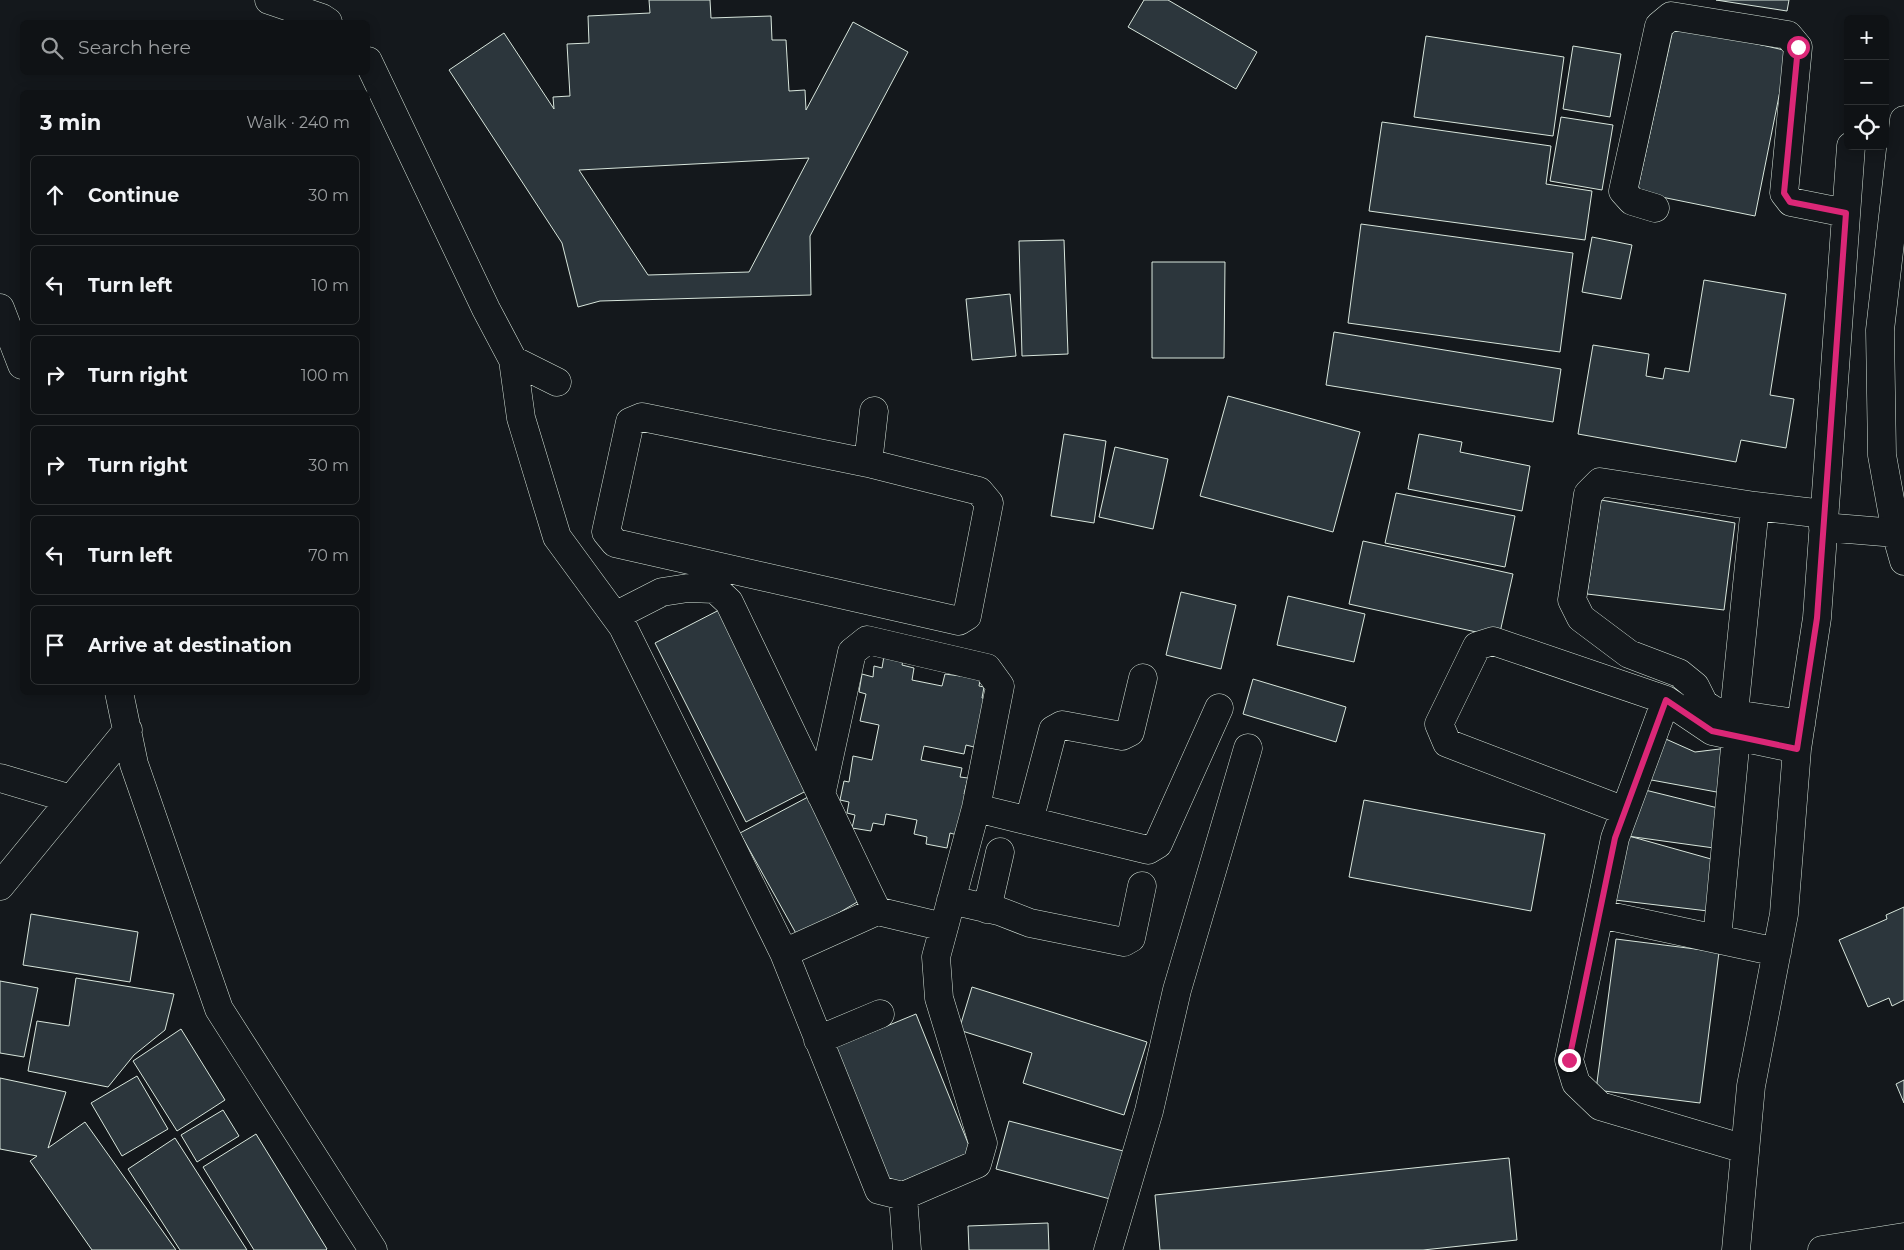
<!DOCTYPE html>
<meta charset="utf-8">
<style>
body{margin:0;font-family:Montserrat,sans-serif;background:#181b1e;color:#f1f3f6}
.controls{position:absolute;right:15px;top:15px;display:grid;overflow:hidden;border-radius:8px;box-shadow:0 2px 12px #0003}
.controls button{width:45px;height:45px;display:grid;place-items:center;padding:0;border:0;border-bottom:1px solid #2f3234;background:#0f1215;color:#f1f3f6;font:25px sans-serif}
.stop{position:absolute;width:15px;height:15px;margin:-11px;border:4px solid #db2777;border-radius:50%;background:#fff}
.stop.end{background:#db2777;border-color:#fff;box-shadow:0 1px 5px #0008}
.list{margin:0;padding:0;list-style:none}
h2{display:flex;justify-content:space-between;align-items:center;height:65px;margin:0;padding:0 20px;font-size:21px}
h2 small{font-size:16px;font-weight:400;color:#9b9ea0}
.list li{display:grid;grid-template-columns:32px 1fr auto;gap:15px;align-items:center;box-sizing:border-box;height:80px;margin:0 10px 10px;padding:0 10px;border:1px solid #2f3234;border-radius:8px}
.list b{display:block;font-size:19px;white-space:nowrap}
.list em{font-size:16px;font-style:normal;color:#9b9ea0}
.icon{flex:none;width:28px;height:28px;fill:none;stroke:currentColor;stroke-width:2;stroke-linecap:round;stroke-linejoin:round}
.map{position:relative;flex:none;width:1904px;height:1250px;overflow:hidden}
.search{position:absolute;background:#0f1215;box-shadow:0 2px 12px #0003;left:20px;top:20px;width:350px;height:55px;display:flex;align-items:center;gap:12px;box-sizing:border-box;padding:0 18px;border-radius:8px;color:#9b9ea0;font-size:19px}
.panel{position:absolute;background:#0f1215;box-shadow:0 2px 12px #0003;left:20px;top:90px;width:350px;height:605px;border-radius:8px}
.map>svg:first-child{display:block}
.building{fill:#2c363c;stroke:#d8e6dc;fill-rule:evenodd}
.lines{fill:none;stroke-linecap:round;stroke-linejoin:round}
.minor-casing{stroke:#d8e6dc;stroke-width:29}
.minor{stroke:#14181c;stroke-width:28}
.route{stroke:#db2777;stroke-width:6}
</style>
<div class="map">
<svg width="1904" height="1250" viewBox="0 0 1904 1250">
<rect width="100%" height="100%" fill="#14181c"/>
<path class="building" d="M649 0H710L711 18 771 16 772 40H786L789 91 805 90 806 110 853 22 908 52 810 236 811 295 600 301 578 307 562 243 449 70 504 33 554 109 553 97 570 96 567 44 589 43 588 16 650 13ZM809 158 749 272 648 275 579 170Z
M1144 0H1168L1257 52 1236 89 1128 27Z
M1716 0H1789L1787 11Z
M1674 25 1788 51 1755 216 1637 192Z
M1426 36 1564 57 1553 136 1414 117Z
M1573 46 1621 54 1610 117 1563 109Z
M1561 117 1613 125 1602 190 1550 181Z
M1382 122 1551 146 1546 184 1592 191 1585 240 1369 211Z
M1361 224 1573 253 1560 352 1348 323Z
M1592 237 1632 245 1621 299 1582 292Z
M1064 240 1068 354 1022 356 1019 241Z
M1152 262H1225L1224 358H1152Z
M1704 280 1786 294 1770 395 1794 399 1786 448 1741 440 1736 462 1578 434 1593 345 1649 354 1646 376 1663 379 1665 368 1689 372Z
M1010 294 1016 356 972 360 966 299Z
M1334 332 1561 369 1553 422 1326 385Z
M1228 396 1360 432 1333 532 1200 496Z
M1064 434 1106 441 1094 523 1051 516Z
M1419 434 1462 442 1460 452 1530 466 1522 511 1408 489Z
M1115 447 1168 459 1153 529 1099 517Z
M1396 493 1515 516 1505 567 1385 543Z
M1601 500 1735 523 1724 610 1587 594Z
M1363 541 1513 574 1499 637 1349 604Z
M1181 592 1236 605 1221 669 1166 655Z
M1288 596 1365 614 1354 662 1277 645Z
M723 608 808 790 746 822 655 643Z
M884 656 903 660 902 665 914 668 912 680 942 686 945 674 960 676 962 671 981 675 979 686 984 687 982 698 995 700 974 747 966 745 964 754 924 746 921 760 962 768 960 777 968 778 964 794 970 795 957 835 950 833 947 848 926 844 927 837 914 834 917 820 886 814 884 825 873 823 871 831 852 828 855 815 847 813 849 802 840 800 844 781 849 782 853 756 872 760 879 725 860 721 866 694 859 692 862 674 873 677 874 666 882 668Z
M1253 679 1346 707 1336 742 1243 714Z
M1659 736 1695 752 1728 748 1722 793 1646 779Z
M1637 788 1722 809 1714 848 1627 836Z
M808 797 864 898 798 937 740 833Z
M1364 800 1545 834 1531 911 1349 877Z
M1629 836 1711 859 1708 911 1615 900Z
M1904 907V1000L1892 1006 1889 998 1868 1007 1839 940 1887 919 1886 915Z
M31 914 138 932 130 982 23 965Z
M1616 939 1719 952 1700 1103 1596 1090Z
M76 978 174 994 165 1030 134 1055 108 1087 28 1071 37 1021 69 1026Z
M0 981 38 988 24 1057 0 1053Z
M972 987 1147 1042 1124 1115 1023 1083 1032 1053 959 1030Z
M916 1014 972 1153 888 1187 831 1049Z
M181 1029 225 1100 177 1131 133 1061Z
M137 1076 168 1129 122 1156 91 1103Z
M0 1078 66 1092 48 1148 85 1122 176 1250H92L30 1161 37 1156 0 1149Z
M1904 1080V1103L1896 1084Z
M223 1110 239 1136 197 1162 181 1135Z
M1009 1121 1127 1152 1114 1200 996 1169Z
M256 1134 327 1249 326 1250H254L203 1167Z
M175 1138 247 1250H180L128 1169Z
M1509 1158 1517 1240 1423 1250H1160L1155 1195Z
M1048 1223 1049 1250H969L968 1226Z"/>
<g class="lines">
<defs>
<path id="minor" d="M269 0 322 18 328 22
M368 61 486 309 513 360 557 382
M1904 120 1880 330 1882 455 1896 533 1904 561
M1655 208 1632 201 1623 191 1659 26 1671 16 1788 35 1798 47 1784 193 1791 202 1846 213
M0 308 22 365
M513 360 521 418 557 537 623 627 784 953 877 911 729 602 715 589 688 588 662 592 615 616
M868 463 642 417 630 422 606 532 615 543 959 621 967 616 989 503 979 491 868 463 874 411
M1755 506 1824 514
M1823 527 1896 533
M119 692 134 764 219 1009 373 1250
M1666 700 1712 731 1797 749
M1734 713 1755 506 1600 482 1588 494 1572 600 1581 618 1629 654 1679 673 1695 686 1704 704 1715 711 1801 724
M0 778 71 799
M976 808 1148 850 1158 844 1219 708
M1625 811 1447 743 1439 724 1477 646 1493 641 1666 700 1615 838 1569 1060 1576 1083 1600 1106 1745 1149
M1029 821 1053 730 1062 725 1122 736 1130 732 1143 678
M0 886 128 730
M951 900 999 911 1030 923 1124 942 1131 938 1142 886
M987 909 1000 852
M877 911 944 927
M1600 914 1777 952
M1717 939 1736 737
M784 953 879 1190 903 1196 977 1164 983 1143 939 998 936 957 976 808 1000 686 987 668 867 640 852 652 821 795
M818 1040 880 1014
M903 1196 907 1250
M1108 1250 1149 1111 1177 990 1248 748
M1736 1250 1751 1086 1784 914 1797 749 1817 618 1851 146
M1822 1250 1904 1237"/>
</defs>
<use href="#minor" class="minor-casing"/>
<use href="#minor" class="minor"/>
</g>
<g class="lines">
<path class="route" d="M1569 1060 1615 838 1666 700 1712 731 1797 749 1817 618 1846 213 1790 202 1784 193 1798 47"/>
</g>
</svg>
<div class="controls">
<button>+</button>
<button>−</button>
<button><svg class="icon" aria-label="locate" viewBox="0 0 24 24"><circle cx="12" cy="12" r="6"/><path d="M12 2v4M12 18v4M2 12h4M18 12h4"/></svg></button>
</div>
<div class="stop" style="left:1798px;top:47px"></div>
<div class="stop end" style="left:1569px;top:1060px"></div>
<div class="search"><svg class="icon" aria-label="search" viewBox="0 0 24 24"><circle cx="10" cy="10" r="6"/><path d="M15 15l6 6"/></svg>Search here</div>
<section class="panel">
<h2>3 min<small>Walk · 240 m</small></h2>
<ul class="list">
<li><svg class="icon" aria-label="ahead" viewBox="0 0 24 24"><path d="M12 20V5M6 11l6-6 6 6"/></svg><div><b>Continue</b></div><em>30 m</em></li>
<li><svg class="icon" aria-label="left" viewBox="0 0 24 24"><path d="M17 20v-9H6M10 6l-5 5 5 5"/></svg><div><b>Turn left</b></div><em>10 m</em></li>
<li><svg class="icon" aria-label="right" viewBox="0 0 24 24"><path d="M7 20v-9h11M14 6l5 5-5 5"/></svg><div><b>Turn right</b></div><em>100 m</em></li>
<li><svg class="icon" aria-label="right" viewBox="0 0 24 24"><path d="M7 20v-9h11M14 6l5 5-5 5"/></svg><div><b>Turn right</b></div><em>30 m</em></li>
<li><svg class="icon" aria-label="left" viewBox="0 0 24 24"><path d="M17 20v-9H6M10 6l-5 5 5 5"/></svg><div><b>Turn left</b></div><em>70 m</em></li>
<li><svg class="icon" aria-label="arrive" viewBox="0 0 24 24"><path d="M6 21V4h12l-3 4 3 4H6"/></svg><div><b>Arrive at destination</b></div></li>
</ul>
</section>
</div>
